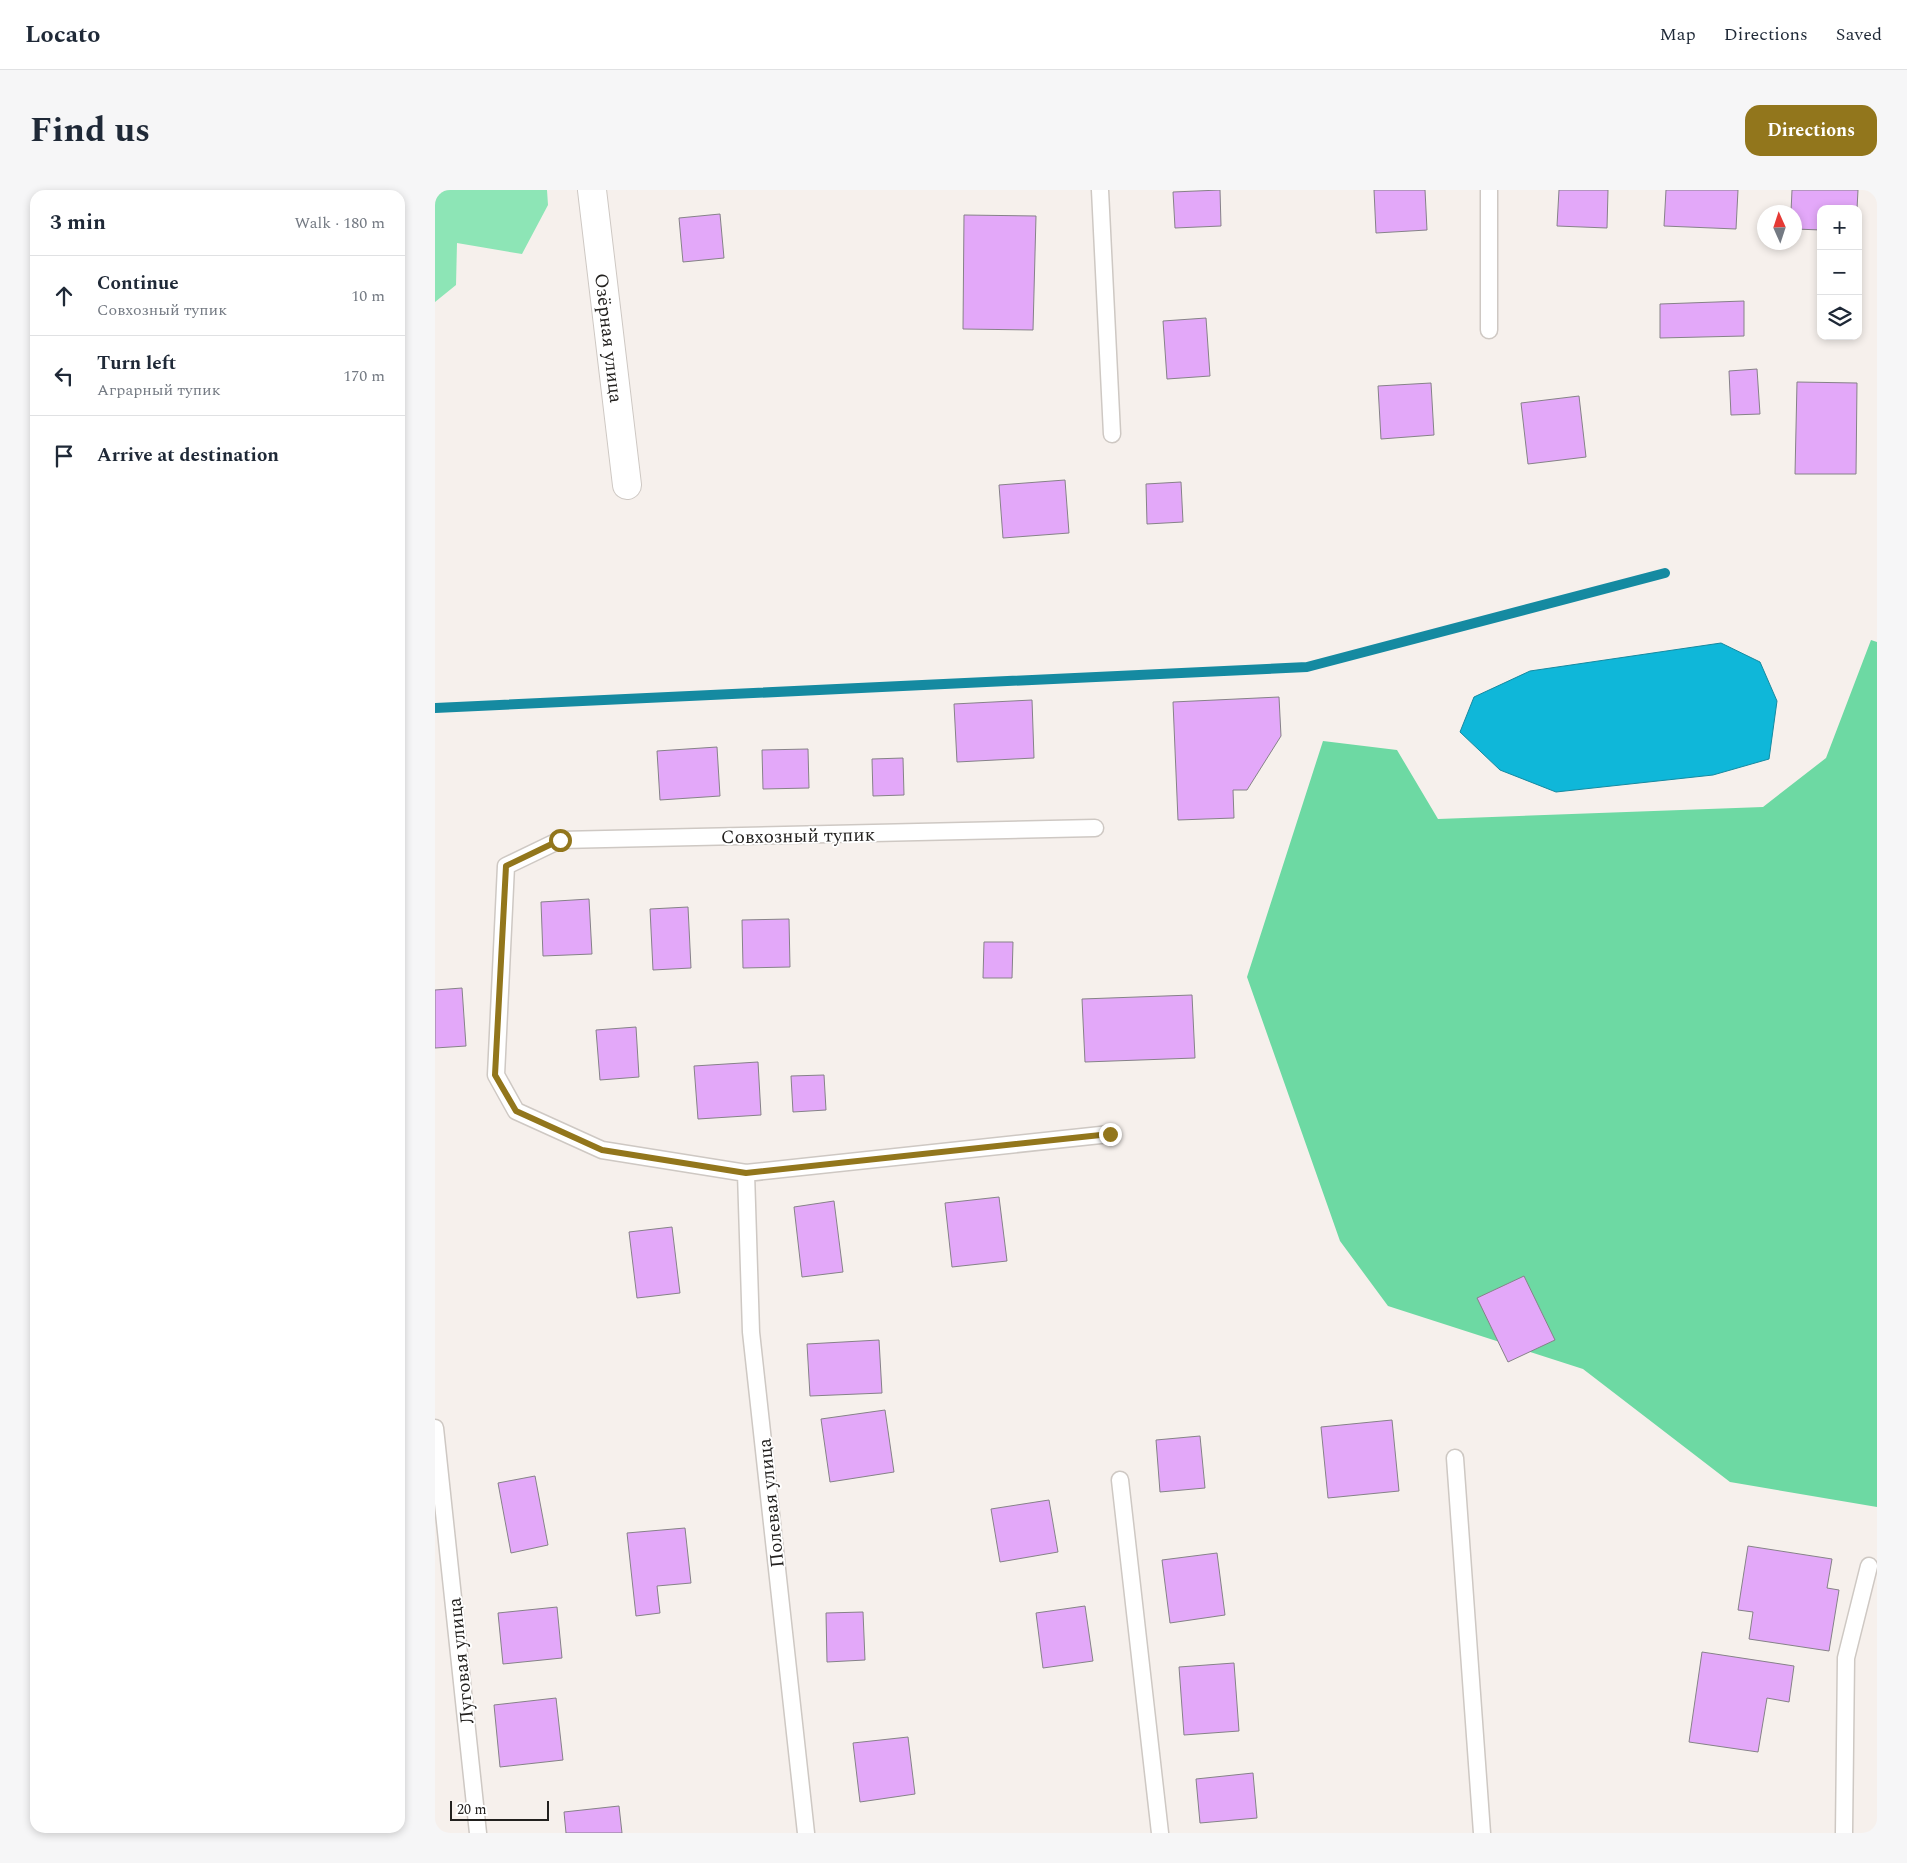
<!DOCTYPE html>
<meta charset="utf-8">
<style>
body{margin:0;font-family:Spectral,serif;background:#f6f6f7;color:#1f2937}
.controls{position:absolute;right:15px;top:15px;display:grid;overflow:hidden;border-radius:10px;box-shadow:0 2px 8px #0003}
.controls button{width:45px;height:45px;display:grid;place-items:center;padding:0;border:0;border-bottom:1px solid #e0e1e3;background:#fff;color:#1f2937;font:25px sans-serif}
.compass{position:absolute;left:1322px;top:15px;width:45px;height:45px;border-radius:50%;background:#fff;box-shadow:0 2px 8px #0003;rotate:357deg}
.scale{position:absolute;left:15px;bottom:12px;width:99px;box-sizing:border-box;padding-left:5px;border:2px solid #22201e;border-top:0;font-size:14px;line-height:18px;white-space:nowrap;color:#22201e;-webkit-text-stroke:4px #fff;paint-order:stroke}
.stop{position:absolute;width:15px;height:15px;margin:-11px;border:4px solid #92761c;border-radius:50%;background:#fff}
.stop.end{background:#92761c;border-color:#fff;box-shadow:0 1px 5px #0008}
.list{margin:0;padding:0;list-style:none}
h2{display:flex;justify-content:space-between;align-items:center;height:65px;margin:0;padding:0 20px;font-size:21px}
h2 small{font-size:16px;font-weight:400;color:#747a83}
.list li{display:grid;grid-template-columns:32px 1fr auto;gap:15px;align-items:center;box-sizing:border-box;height:80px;padding:0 20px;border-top:1px solid #e0e1e3}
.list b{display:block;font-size:19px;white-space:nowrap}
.list p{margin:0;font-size:16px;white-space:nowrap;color:#747a83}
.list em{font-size:16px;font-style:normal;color:#747a83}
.icon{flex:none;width:28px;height:28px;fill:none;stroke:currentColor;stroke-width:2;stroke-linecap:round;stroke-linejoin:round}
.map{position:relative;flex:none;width:1442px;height:1643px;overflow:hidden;border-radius:15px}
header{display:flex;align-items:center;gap:30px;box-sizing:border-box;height:70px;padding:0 25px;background:#fff;border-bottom:1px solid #e0e1e3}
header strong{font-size:24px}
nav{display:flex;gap:28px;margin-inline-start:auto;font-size:18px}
.intro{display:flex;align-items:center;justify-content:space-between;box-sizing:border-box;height:120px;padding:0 30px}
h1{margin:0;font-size:35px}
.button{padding:12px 22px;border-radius:15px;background:#92761c;color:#fff;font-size:18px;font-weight:700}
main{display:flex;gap:30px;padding:0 30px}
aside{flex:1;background:#fff;border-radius:15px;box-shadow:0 2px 8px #0003}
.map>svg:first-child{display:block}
.green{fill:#8de5b6}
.forest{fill:#6dd9a3}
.water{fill:#0fb7d9;stroke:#158aa1}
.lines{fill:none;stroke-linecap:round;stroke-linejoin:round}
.stream{stroke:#158aa1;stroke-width:10}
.building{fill:#e3a8f9;stroke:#868288}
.service-casing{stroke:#cec8c3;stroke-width:19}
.minor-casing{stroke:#cec8c3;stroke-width:30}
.service{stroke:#fff;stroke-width:16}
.minor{stroke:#fff;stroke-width:28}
.route{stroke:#92761c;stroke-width:6}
.labels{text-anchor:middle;stroke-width:4;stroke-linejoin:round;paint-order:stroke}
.street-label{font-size:19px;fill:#22201e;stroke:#fff}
</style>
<header>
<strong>Locato</strong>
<nav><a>Map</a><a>Directions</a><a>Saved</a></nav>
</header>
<div class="intro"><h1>Find us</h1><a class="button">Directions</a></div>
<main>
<aside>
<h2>3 min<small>Walk · 180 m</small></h2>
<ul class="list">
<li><svg class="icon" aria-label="ahead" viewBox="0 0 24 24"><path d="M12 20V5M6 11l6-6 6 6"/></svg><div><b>Continue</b><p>Совхозный тупик</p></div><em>10 m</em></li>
<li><svg class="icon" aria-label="left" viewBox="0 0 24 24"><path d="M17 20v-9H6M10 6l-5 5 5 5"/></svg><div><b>Turn left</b><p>Аграрный тупик</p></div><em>170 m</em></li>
<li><svg class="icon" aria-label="arrive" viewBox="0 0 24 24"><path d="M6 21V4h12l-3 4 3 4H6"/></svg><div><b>Arrive at destination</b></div></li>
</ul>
</aside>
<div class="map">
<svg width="1442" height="1643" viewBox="0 0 1442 1643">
<rect width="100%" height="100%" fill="#f6f0ec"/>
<path class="green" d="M0 0H112L113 15 87 64 22 53 21 95 0 112Z"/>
<path class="forest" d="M1436 450 1442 452V1317L1295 1292 1148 1179 953 1116 905 1051 812 787 888 551 962 560 1003 629 1328 617 1391 568Z"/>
<path class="water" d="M1286 453 1325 472 1342 511 1334 569 1278 585 1121 602 1065 580 1025 542 1039 507 1095 481Z"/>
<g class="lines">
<path class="stream" d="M0 518 872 477 1230 383"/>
</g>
<path class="building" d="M785 0 786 36 740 38 738 2Z
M939 0H990L992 40 941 43Z
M1124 0H1173L1172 38 1122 36Z
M1231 0H1303L1301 39 1229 36Z
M1357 0H1423L1422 19H1386V40L1360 39V22H1356Z
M285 24 289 68 248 72 244 28Z
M529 25 601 26 598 140 528 139Z
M1309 111V146L1225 148V114Z
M771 128 775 186 732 189 728 131Z
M1322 179 1325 224 1296 225 1294 181Z
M1362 192 1422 193 1421 284H1360Z
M996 193 999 245 946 249 943 196Z
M1144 206 1151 267 1093 274 1086 213Z
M630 290 634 343 568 348 564 295Z
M746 292 748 332 712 334 711 294Z
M844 507 846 546 812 600H798L799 628 743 630 738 512Z
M597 510 599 568 522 572 519 514Z
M282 557 285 606 225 610 222 561Z
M373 559 374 598 328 599 327 560Z
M468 568 469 605 438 606 437 569Z
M154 709 157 764 108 766 106 712Z
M253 717 256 778 218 780 215 719Z
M354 729 355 777 308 778 307 730Z
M549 752H578L577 788H548Z
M27 798 31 856 0 858V800Z
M757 805 760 868 650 872 647 809Z
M201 837 204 887 165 890 161 840Z
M323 872 326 925 263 929 259 876Z
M389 885 391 920 358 922 356 886Z
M564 1007 572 1071 517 1077 510 1013Z
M399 1011 408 1082 367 1087 359 1017Z
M237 1037 245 1103 202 1108 194 1042Z
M1089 1086 1120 1150 1073 1172 1042 1108Z
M444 1150 447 1203 375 1206 372 1154Z
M450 1220 459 1282 395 1292 386 1229Z
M957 1230 964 1301 893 1308 886 1237Z
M765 1246 770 1298 725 1302 721 1250Z
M100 1286 113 1355 76 1363 63 1293Z
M614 1310 623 1362 565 1372 556 1319Z
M250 1338 256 1393 222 1396 225 1423 201 1426 192 1343Z
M1313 1356 1397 1369 1392 1398 1404 1400 1394 1461 1314 1449 1318 1422 1303 1420Z
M782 1363 790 1425 735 1433 727 1370Z
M650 1416 658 1471 608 1478 601 1423Z
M122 1417 127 1468 68 1474 63 1423Z
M428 1422 430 1470 392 1472 391 1423Z
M1267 1462 1359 1476 1354 1512 1332 1508 1323 1562 1254 1552Z
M799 1473 804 1541 749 1545 744 1477Z
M121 1508 128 1570 65 1577 59 1515Z
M473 1547 480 1604 425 1612 418 1553Z
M818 1583 822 1628 765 1633 761 1589Z
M184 1616 187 1643H131L129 1622Z"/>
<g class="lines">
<defs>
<path id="service" d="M665 0 677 244
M1054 140V0
M660 638 125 650 71 676 61 885 81 921 167 960 311 983 675 944
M311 983 316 1142 371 1643
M0 1238 43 1643
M1020 1268 1047 1643
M685 1290 725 1643
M1409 1643 1411 1468 1434 1376"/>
<g id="minor">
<path id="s1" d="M157 0 192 295"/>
</g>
</defs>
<use href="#service" class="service-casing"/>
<use href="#minor" class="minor-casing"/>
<use href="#service" class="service"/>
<use href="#minor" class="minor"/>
</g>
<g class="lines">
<path class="route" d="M125 650 71 676 60 885 81 921 167 960 311 983 675 944"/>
</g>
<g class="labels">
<g class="street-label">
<text dy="7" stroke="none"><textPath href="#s1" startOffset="149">Озёрная улица</textPath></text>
<text transform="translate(363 645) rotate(-1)" y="7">Совхозный тупик</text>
<text transform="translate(335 1313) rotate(-96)" y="7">Полевая улица</text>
<text transform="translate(25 1471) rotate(-96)" y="7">Луговая улица</text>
</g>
</g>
</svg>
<div class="controls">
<button>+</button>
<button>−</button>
<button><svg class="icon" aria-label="layers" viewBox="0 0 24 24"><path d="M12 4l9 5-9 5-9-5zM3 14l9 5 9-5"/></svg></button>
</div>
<svg class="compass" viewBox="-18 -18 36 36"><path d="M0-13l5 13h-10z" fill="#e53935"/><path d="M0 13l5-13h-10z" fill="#747a83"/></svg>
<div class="scale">20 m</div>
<div class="stop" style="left:125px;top:650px"></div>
<div class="stop end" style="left:675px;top:944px"></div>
</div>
</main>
